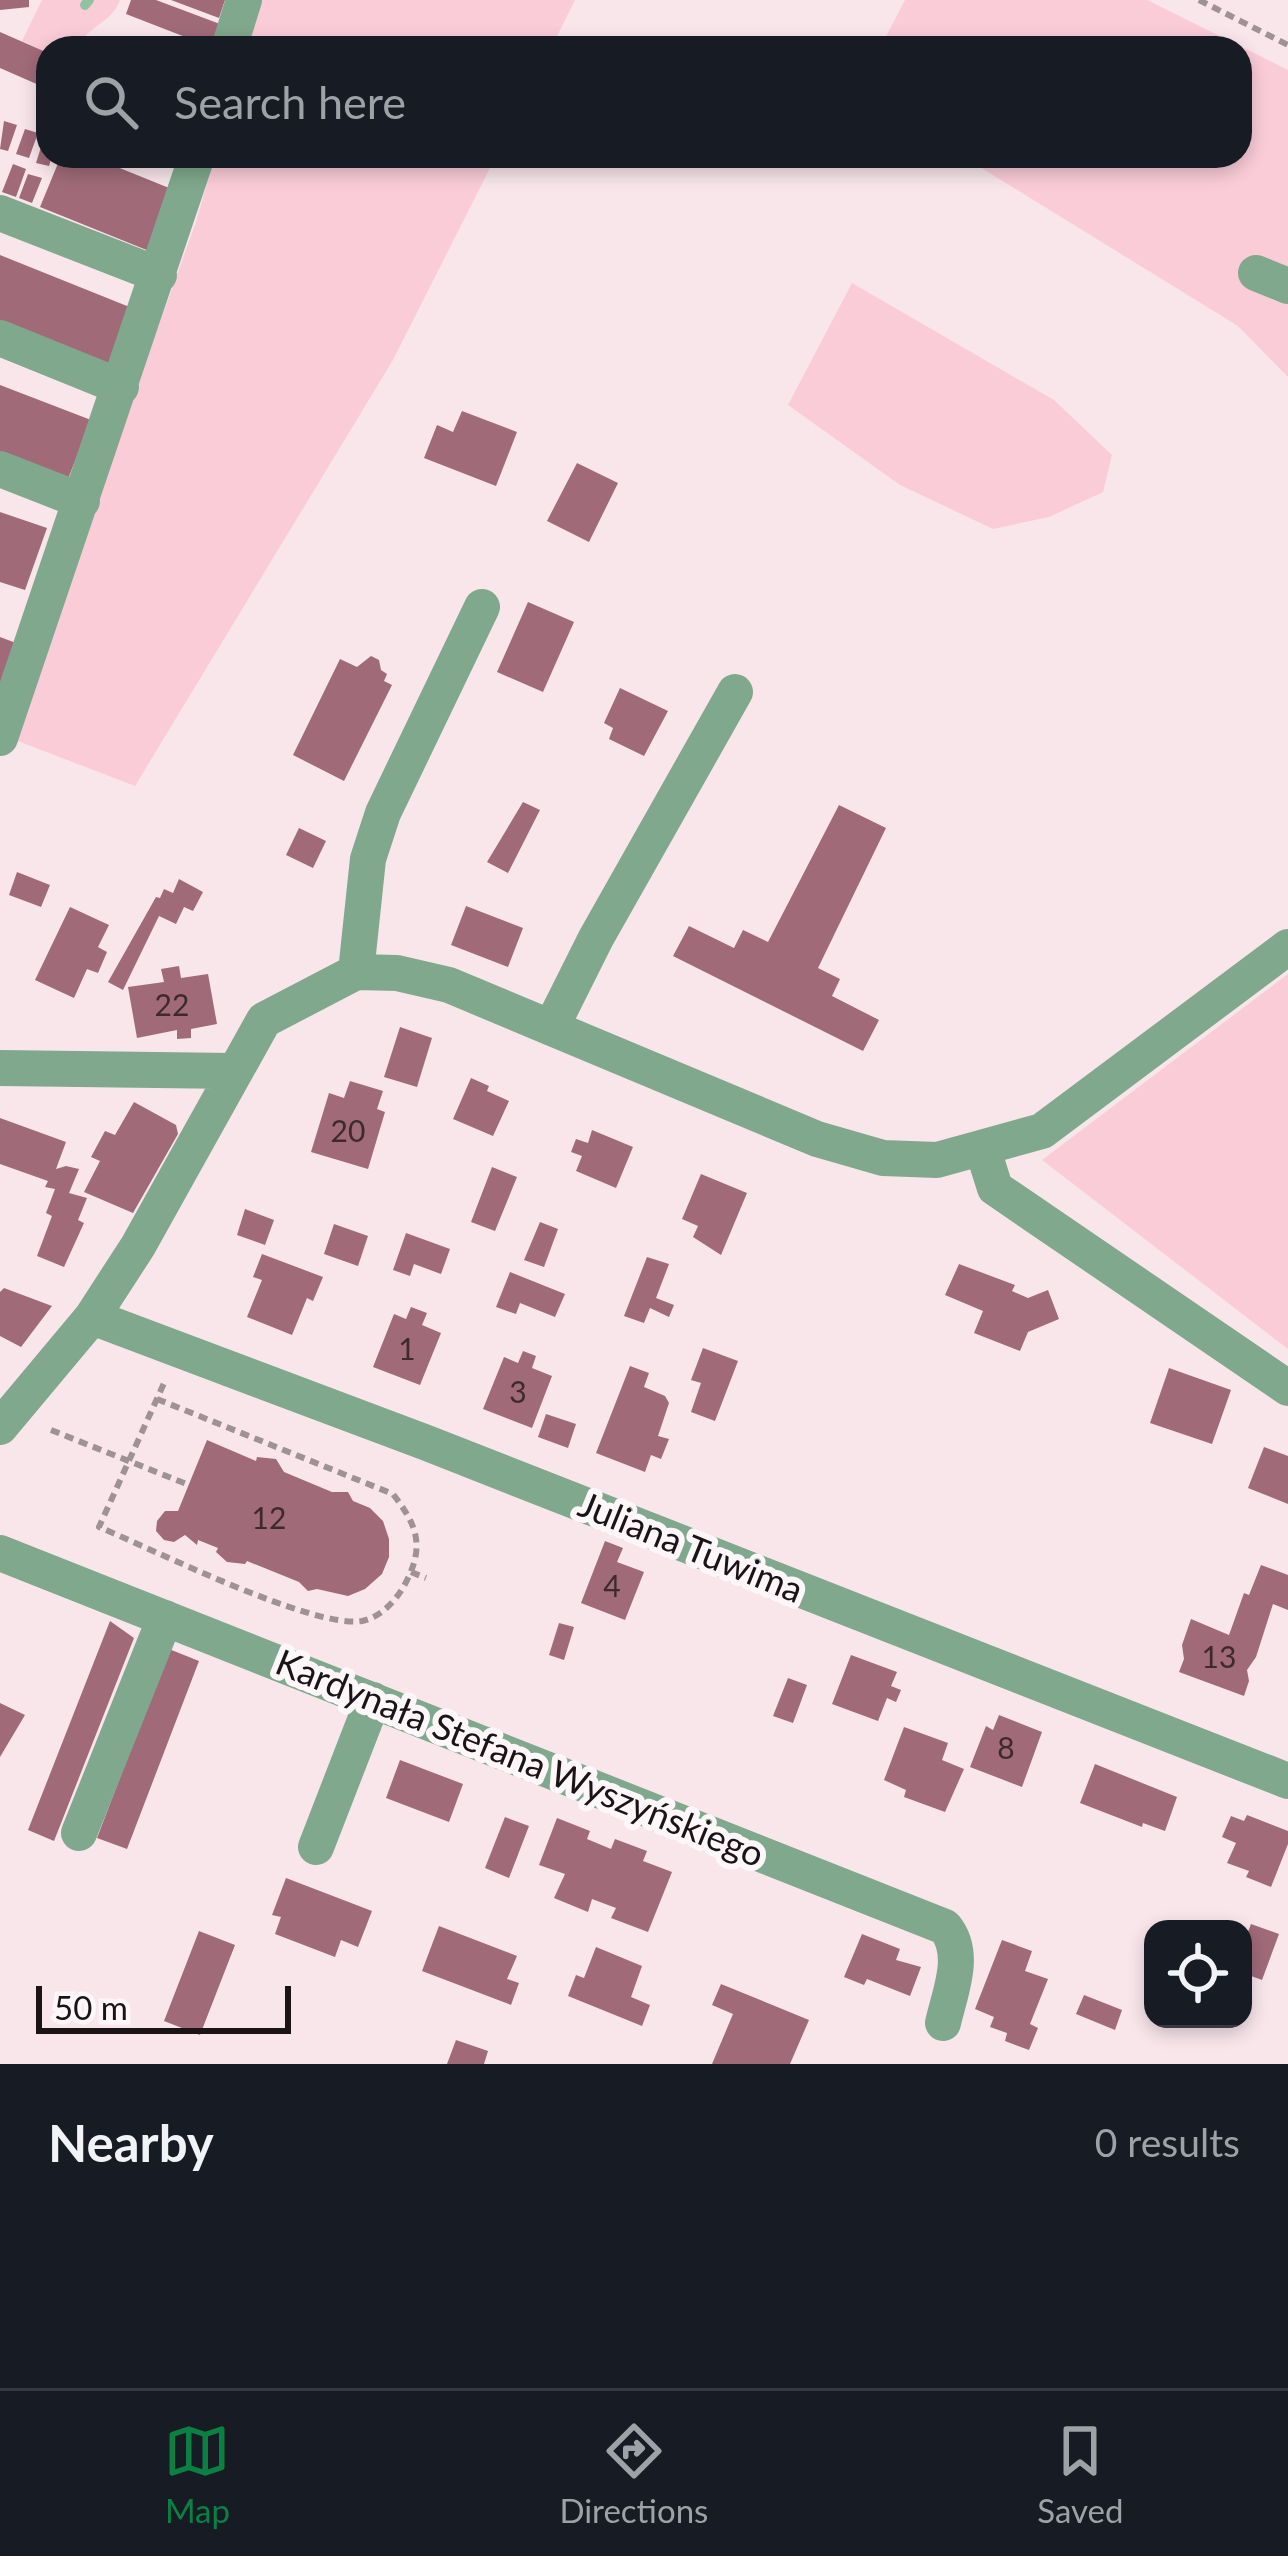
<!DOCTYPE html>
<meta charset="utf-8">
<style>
body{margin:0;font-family:Lato,sans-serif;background:#242831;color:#f1f3f6}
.controls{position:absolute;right:36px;bottom:36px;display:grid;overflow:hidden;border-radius:24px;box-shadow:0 6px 18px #0003}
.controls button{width:108px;height:108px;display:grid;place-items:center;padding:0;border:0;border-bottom:3px solid #363941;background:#171b24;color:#f1f3f6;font:60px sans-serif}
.scale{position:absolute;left:36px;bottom:30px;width:255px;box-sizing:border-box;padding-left:12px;border:6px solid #1b1416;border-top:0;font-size:33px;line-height:42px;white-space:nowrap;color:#1b1416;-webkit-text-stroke:9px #fef7f9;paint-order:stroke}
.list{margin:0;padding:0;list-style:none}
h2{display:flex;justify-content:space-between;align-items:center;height:156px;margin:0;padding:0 48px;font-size:51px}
h2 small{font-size:39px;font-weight:400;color:#9ea1a6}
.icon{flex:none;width:66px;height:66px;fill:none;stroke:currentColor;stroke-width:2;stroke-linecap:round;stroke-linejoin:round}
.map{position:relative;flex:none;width:1288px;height:2064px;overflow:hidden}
.search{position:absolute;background:#171b24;box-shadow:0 6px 18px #0003;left:36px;right:36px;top:36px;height:132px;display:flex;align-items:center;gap:30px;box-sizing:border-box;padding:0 42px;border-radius:36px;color:#9ea1a6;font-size:45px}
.sheet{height:324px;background:#171b24}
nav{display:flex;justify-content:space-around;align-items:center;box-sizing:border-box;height:168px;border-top:3px solid #363941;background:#171b24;font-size:33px;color:#9ea1a6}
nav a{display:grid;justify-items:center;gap:6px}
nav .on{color:#0b8043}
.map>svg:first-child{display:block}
.green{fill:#faccd8}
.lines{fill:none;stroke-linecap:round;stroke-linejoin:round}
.stream{stroke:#91c3a1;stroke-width:10}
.building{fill:#a06a79}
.path{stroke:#9f9295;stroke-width:6;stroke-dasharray:9 6;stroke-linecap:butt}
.minor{stroke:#80a88c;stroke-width:36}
.labels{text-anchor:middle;stroke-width:12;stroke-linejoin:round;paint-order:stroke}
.number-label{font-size:30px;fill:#3c2a2f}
.street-label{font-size:36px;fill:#1b1416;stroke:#fef7f9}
</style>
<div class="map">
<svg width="1288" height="2064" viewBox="0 0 1288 2064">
<rect width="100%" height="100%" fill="#f8e6eb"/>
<path class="green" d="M42 0H120C112 23 87 26 77 48H48V53L22 41Z
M260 0H575L551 48H246Z
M905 0H1147L1288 70V377L1238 326 962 156H1240V48H880Z
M215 156H496L393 360 135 786 10 738 196 222Z
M852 283 1054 400 1112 455 1103 492 1049 517 993 529 900 485 788 405Z
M1288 974V1349L1042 1160Z"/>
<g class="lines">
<path class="stream" d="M85 5 89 0"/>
</g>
<path class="building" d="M0 0H29V7L0 10Z
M131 0H156L220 24 211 47 126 14Z
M171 0H225L219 18Z
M0 32 48 53V89L0 68Z
M4 121 17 125 8 151 0 149Z
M47 128 48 156H52L49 166 36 163Z
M25 129 38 133 29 158 16 154Z
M61 156H90L179 192 154 253 40 207Z
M13 164 26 169 16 197 2 192Z
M28 174 42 178 32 203 19 198Z
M0 255 132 308 109 366 0 323Z
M0 385 91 420 68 479 0 452Z
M462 411 517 432 496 486 424 458 437 425 453 432Z
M577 463 618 483 589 542 547 521Z
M0 512 47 528 25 590 0 582Z
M528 602 574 622 543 692 497 672Z
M0 637 24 646 0 708Z
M371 656 379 660 381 670 387 674 384 681 392 685 344 781 293 755 340 659 357 667Z
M620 688 668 711 644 756 609 739 613 728 604 723Z
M523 802 540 810 508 873 487 862Z
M839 805 886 828 818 968 840 979 832 996 879 1020 863 1051 673 956 689 926 734 948 743 930 768 942Z
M299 828 326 841 313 868 286 855Z
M17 872 50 885 41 907 9 895Z
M179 879 203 892 193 911 184 907 176 924 159 916 123 990 108 982 156 897 160 898 164 889 173 893Z
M466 906 523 928 508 967 451 945Z
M70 907 109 925 98 947 107 952 98 973 87 969 74 998 35 980Z
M179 966 181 978 208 974 217 1024 191 1029V1038L177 1039V1030L137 1038 128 987 164 982 161 969Z
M400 1027 432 1038 417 1087 384 1077Z
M471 1078 489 1086 487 1091 509 1101 493 1136 453 1119Z
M350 1081 383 1091 377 1109 385 1112 368 1169 311 1152 329 1093 344 1098Z
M134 1102 176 1125 178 1134 133 1213 84 1192 100 1161 91 1157 105 1131 115 1135Z
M0 1118 66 1142 56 1169 66 1166 79 1169 69 1193 87 1198 78 1220 84 1223 64 1267 37 1256 52 1216 46 1213 55 1189 45 1187 48 1181 0 1164Z
M592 1130 633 1147 616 1188 576 1171 582 1156 571 1152 576 1139 588 1143Z
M492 1167 517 1177 495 1231 471 1222Z
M701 1174 747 1193 721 1255 693 1237 698 1226 682 1219Z
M245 1209 274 1220 265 1245 237 1235Z
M540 1222 558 1229 544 1267 524 1260Z
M334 1224 368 1236 358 1266 324 1254Z
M406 1233 450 1249 441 1274 414 1264 410 1276 393 1270Z
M262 1254 323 1277 313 1301 307 1298 292 1335 247 1317 262 1280 253 1277Z
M647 1257 669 1264 656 1298 674 1305 669 1317 650 1308 644 1323 624 1316Z
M959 1264 1015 1285 1012 1291 1028 1298 1048 1290 1059 1319 1028 1332 1020 1351 974 1333 983 1311 945 1295Z
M510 1272 565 1294 555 1317 520 1303 516 1314 496 1307Z
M4 1288 52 1306 21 1347 0 1336V1292Z
M411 1307 427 1313 422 1325 441 1333 420 1385 373 1367 394 1314 406 1319Z
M703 1348 738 1361 715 1421 691 1412 701 1383 691 1380Z
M523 1351 536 1356 532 1368 552 1376 532 1428 483 1409 504 1357 518 1363Z
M630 1366 649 1373 644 1387 665 1396 669 1403 658 1436 669 1439 661 1459 651 1455 645 1472 596 1453Z
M1169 1368 1231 1390 1212 1444 1150 1423Z
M546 1414 576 1424 568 1448 538 1437Z
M207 1440 256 1461 257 1457 276 1459 284 1472 332 1492H348L353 1501 370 1508 383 1521 389 1539V1557L382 1574 365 1589 348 1596 317 1589 308 1591 299 1582 247 1561 245 1564 227 1562 216 1552 218 1548 198 1540 197 1545 185 1535 174 1542 164 1540 156 1531 157 1521 165 1511H178Z
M1264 1447 1288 1456V1504L1248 1488Z
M605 1541 623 1548 617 1562 644 1572 625 1620 581 1603Z
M1261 1565 1288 1575V1610L1273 1604 1256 1657 1247 1670 1249 1681 1244 1696 1179 1672 1184 1659 1182 1645 1191 1619 1229 1635 1244 1593 1249 1595Z
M110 1621 134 1638 54 1841 28 1830Z
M559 1623 574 1627 564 1660 549 1655Z
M169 1649 199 1661 127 1849 97 1838Z
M851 1655 897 1672 891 1686 901 1690 896 1702 887 1698 878 1721 832 1704Z
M788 1678 807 1685 793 1723 773 1716Z
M0 1703 25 1715 0 1757Z
M999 1715 1042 1732 1022 1787 970 1767 986 1726 993 1730Z
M904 1727 948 1743 942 1760 964 1769 945 1812 904 1797 906 1790 884 1780Z
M400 1760 463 1784 449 1822 386 1798Z
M1095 1764 1177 1797 1165 1831 1143 1823 1142 1827 1080 1803Z
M1247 1815 1288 1831V1844L1271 1887 1246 1877 1249 1871 1227 1863 1236 1843 1222 1837 1231 1816 1244 1821Z
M505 1817 529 1826 509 1878 485 1868Z
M557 1818 590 1831 587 1839 611 1849 615 1839 647 1851 643 1861 672 1872 648 1932 611 1918 616 1908 592 1899 588 1912 554 1898 565 1874 539 1865Z
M286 1878 372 1911 358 1947 341 1940 335 1957 275 1934 281 1917 272 1915Z
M1251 1924 1279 1934 1262 1980 1243 1973V1945Z
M439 1926 517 1956 507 1979 519 1983 511 2005 422 1971Z
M199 1931 235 1945 200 2035 164 2021Z
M862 1934 900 1949 896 1960 921 1967 910 1996 867 1979 864 1985 844 1977Z
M1002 1940 1032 1951 1025 1971 1048 1979 1030 2024 1038 2028 1029 2050 1005 2041 1007 2033 990 2027 994 2017 975 2009Z
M596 1947 642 1966 631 1997 650 2005 642 2026 568 1996 576 1975 584 1978Z
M721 1984 809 2020 790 2064H712L733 2014 712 2005Z
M1084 1995 1122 2010 1115 2030 1076 2014Z
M456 2040 488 2051 484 2064H447Z"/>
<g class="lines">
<path class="path" d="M1199 0 1288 45
M157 1399 393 1494C415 1523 425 1543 408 1578 400 1596 383 1617 362 1621 313 1629 152 1549 99 1527L165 1381
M51 1430 189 1485
M411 1572 426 1578"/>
<path class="minor" d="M229 48 244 0
M0 213 159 275
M1256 273 1288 286
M0 338 121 387
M0 469 82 501
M0 738 197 156
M356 972 368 859 383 813 482 607
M551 1028 596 938 735 692
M0 1068 234 1071
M983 1150 995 1188 1288 1388
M92 1317 427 1443 1288 1781
M0 1427 92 1317 138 1246 264 1020 356 972 397 973 449 985 817 1139 883 1158 937 1160 1042 1131 1288 947
M0 1553 945 1927C967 1954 950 1992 943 2023
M79 1833 165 1618
M316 1847 373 1700"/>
</g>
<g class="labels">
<g class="number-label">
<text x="172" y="1016">22</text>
<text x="348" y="1142">20</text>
<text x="407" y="1360">1</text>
<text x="518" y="1403">3</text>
<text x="269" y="1529">12</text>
<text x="612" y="1597">4</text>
<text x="1219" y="1668">13</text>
<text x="1006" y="1759">8</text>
</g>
<g class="street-label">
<text transform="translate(691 1547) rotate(22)" y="13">Juliana Tuwima</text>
<text transform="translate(520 1758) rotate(22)" y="13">Kardynała Stefana Wyszyńskiego</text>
</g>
</g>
</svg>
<div class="controls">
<button><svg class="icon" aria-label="locate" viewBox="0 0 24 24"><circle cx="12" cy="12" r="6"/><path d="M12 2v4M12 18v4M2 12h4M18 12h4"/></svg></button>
</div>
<div class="scale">50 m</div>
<div class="search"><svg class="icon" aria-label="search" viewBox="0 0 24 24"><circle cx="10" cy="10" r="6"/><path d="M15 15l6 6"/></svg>Search here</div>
</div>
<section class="sheet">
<h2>Nearby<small>0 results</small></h2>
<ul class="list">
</ul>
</section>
<nav>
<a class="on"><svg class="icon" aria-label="map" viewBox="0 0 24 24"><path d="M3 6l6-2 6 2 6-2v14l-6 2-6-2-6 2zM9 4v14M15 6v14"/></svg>Map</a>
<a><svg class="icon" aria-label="directions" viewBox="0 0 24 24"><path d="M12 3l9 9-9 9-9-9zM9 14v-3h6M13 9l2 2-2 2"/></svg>Directions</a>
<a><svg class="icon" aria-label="saved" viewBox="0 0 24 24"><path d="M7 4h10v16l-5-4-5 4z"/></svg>Saved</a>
</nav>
